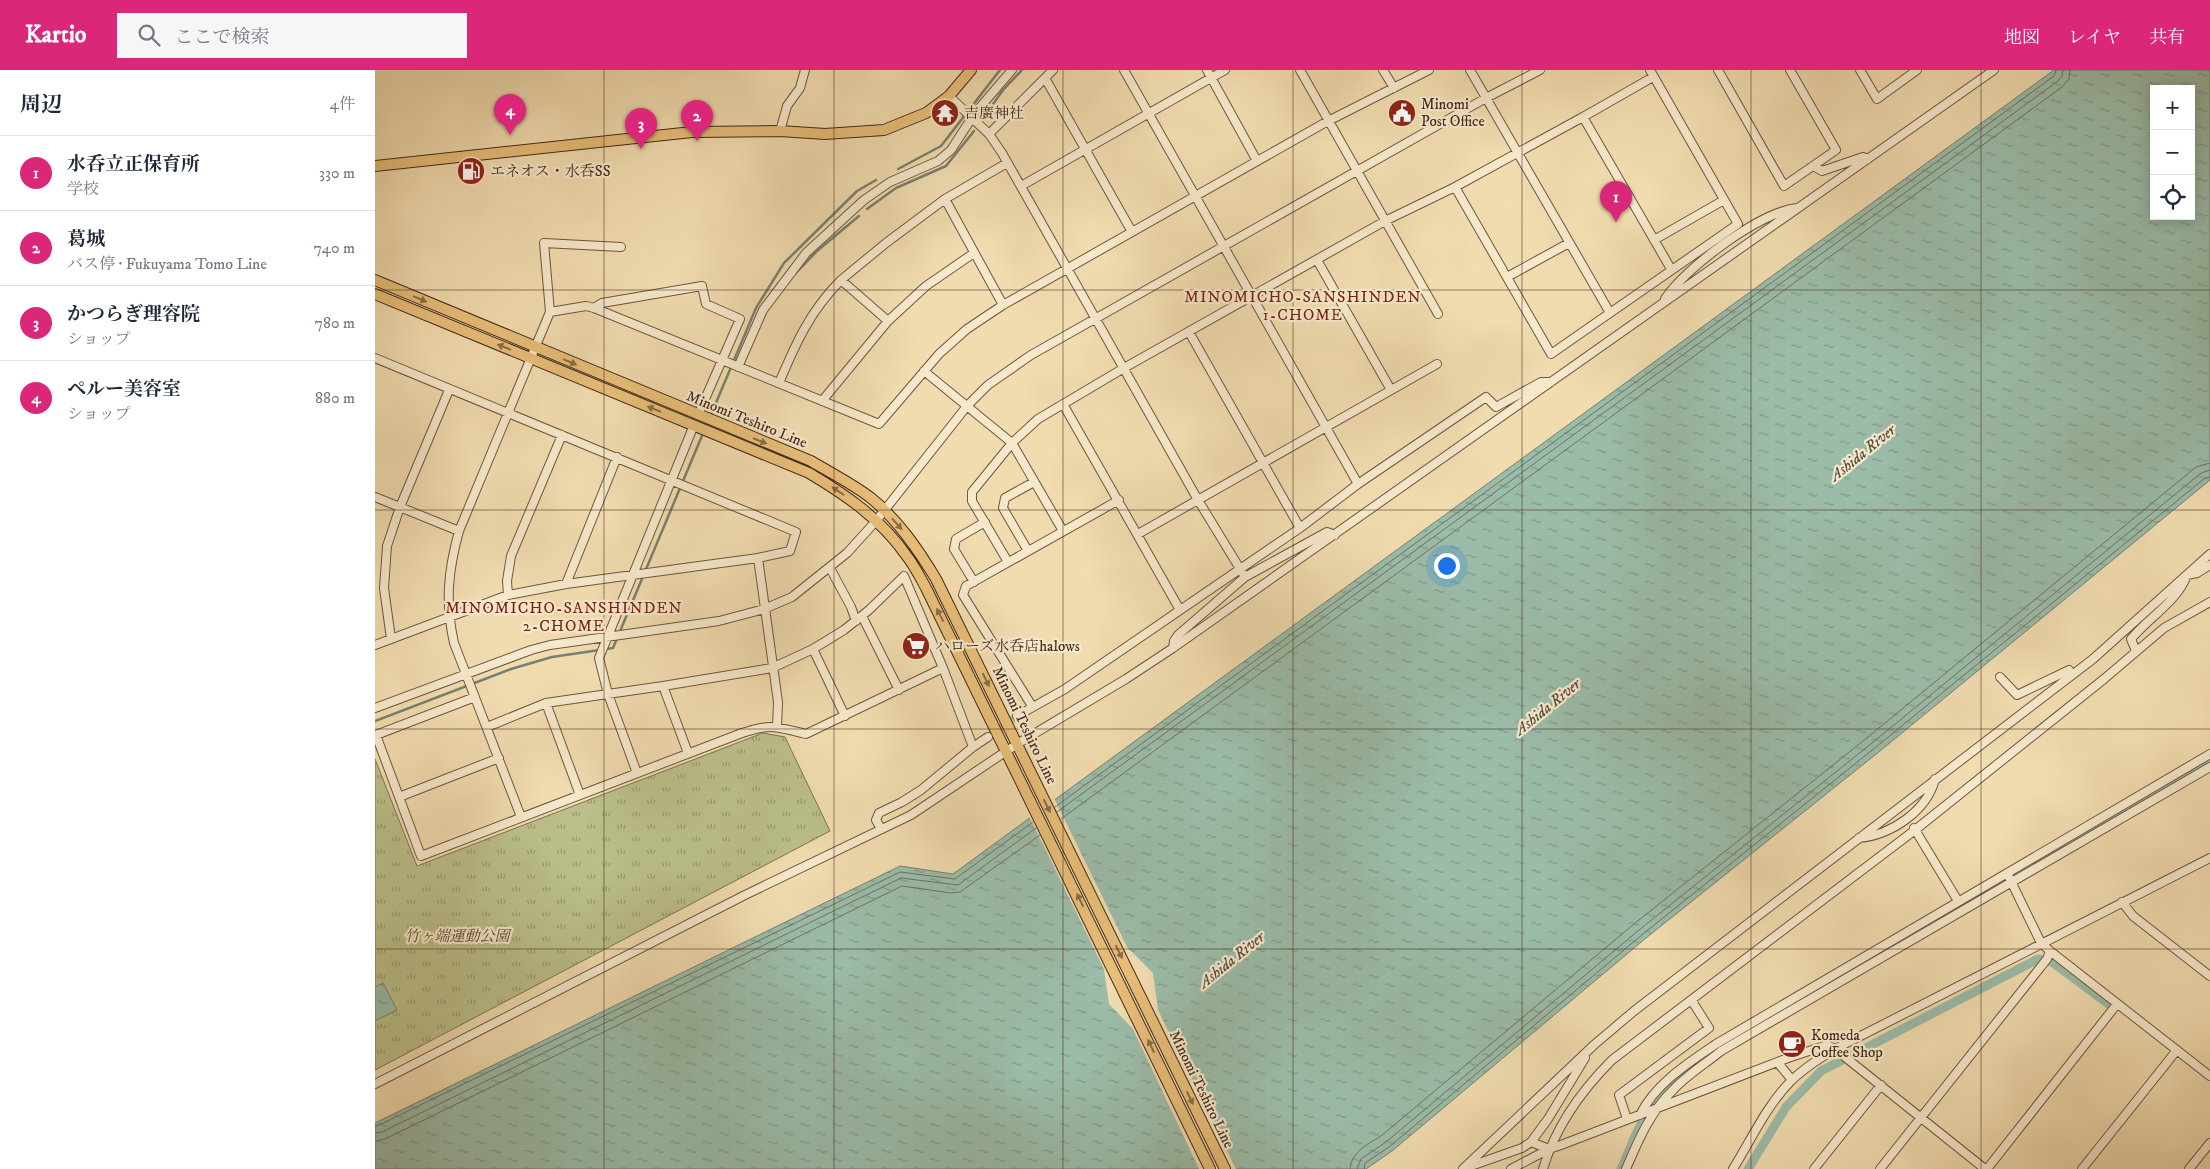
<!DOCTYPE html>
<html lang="ja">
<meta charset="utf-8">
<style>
body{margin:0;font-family:"IM FELL DW Pica","Noto Serif JP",serif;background:#f6f6f7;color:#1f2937}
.controls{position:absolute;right:15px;top:15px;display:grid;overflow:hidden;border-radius:0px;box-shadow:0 2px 12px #0003}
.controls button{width:45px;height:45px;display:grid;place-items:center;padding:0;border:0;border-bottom:1px solid #e0e1e3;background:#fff;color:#1f2937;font:25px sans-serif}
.you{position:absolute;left:1071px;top:495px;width:18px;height:18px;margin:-12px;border:4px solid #fff;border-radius:50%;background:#1a73e8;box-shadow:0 0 0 8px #1a73e833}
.badge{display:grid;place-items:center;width:32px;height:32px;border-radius:50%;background:#db2777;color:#fff;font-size:16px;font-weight:700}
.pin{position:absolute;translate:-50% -41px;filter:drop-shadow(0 1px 2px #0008)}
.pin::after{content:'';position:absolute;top:26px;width:18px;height:15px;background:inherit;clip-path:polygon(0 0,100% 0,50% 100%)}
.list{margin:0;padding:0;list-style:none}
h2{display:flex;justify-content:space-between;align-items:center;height:65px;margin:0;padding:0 20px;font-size:21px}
h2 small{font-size:16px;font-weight:400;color:#747a83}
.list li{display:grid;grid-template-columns:32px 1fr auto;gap:15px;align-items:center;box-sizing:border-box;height:75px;padding:0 20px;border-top:1px solid #e0e1e3}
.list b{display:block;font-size:19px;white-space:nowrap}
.list p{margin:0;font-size:16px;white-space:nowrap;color:#747a83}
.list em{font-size:16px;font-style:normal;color:#747a83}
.icon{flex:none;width:28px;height:28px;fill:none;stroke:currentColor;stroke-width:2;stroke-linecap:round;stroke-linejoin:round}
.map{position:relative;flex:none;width:1835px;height:1099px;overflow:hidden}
header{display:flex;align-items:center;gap:30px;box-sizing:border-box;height:70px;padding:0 25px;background:#db2777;color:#fff}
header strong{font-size:24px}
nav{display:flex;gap:28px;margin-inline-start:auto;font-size:18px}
.search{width:350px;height:45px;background:#f6f6f7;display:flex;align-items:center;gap:12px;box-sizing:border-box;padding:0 18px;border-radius:0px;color:#747a83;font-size:19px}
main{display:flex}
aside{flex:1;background:#fff}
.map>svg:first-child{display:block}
.park{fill:url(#park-tufts);stroke:#7e7452}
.water{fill:url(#water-ripples);stroke:#778170;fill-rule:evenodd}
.pier{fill:#f1dcaf}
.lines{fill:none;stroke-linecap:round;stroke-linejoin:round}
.shore{stroke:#6e7262;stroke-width:1}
.stream{stroke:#778170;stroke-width:2.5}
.canal{stroke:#9bbca9;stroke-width:9}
.minor-tunnel{stroke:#ceb891;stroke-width:8;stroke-dasharray:8 4;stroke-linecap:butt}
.minor-casing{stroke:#6e563f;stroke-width:10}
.major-casing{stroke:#42291a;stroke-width:12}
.minor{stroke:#f6e8cb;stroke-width:8}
.major{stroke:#e8be78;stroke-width:10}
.oneway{fill:#8d6c44}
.grid{fill:none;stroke:#42291a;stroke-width:1;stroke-opacity:0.55}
.labels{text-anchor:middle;stroke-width:4.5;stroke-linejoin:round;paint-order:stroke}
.poi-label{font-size:15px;fill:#42291a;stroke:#f6e8cb;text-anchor:start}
.street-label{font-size:15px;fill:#42291a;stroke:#f6e8cb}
.park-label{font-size:15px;font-style:italic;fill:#5a4730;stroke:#f6e8cb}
.neighbourhood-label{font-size:16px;letter-spacing:1px;fill:#7a1f14;stroke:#f6e8cb}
.water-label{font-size:16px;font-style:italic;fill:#584e3e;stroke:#f6e8cb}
</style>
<header>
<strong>Kartio</strong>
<div class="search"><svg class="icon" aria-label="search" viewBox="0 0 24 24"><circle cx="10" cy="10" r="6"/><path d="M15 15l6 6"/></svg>ここで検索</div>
<nav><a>地図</a><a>レイヤ</a><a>共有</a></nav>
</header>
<main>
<aside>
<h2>周辺<small>4件</small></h2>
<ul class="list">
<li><span class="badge">1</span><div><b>水呑立正保育所</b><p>学校</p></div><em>330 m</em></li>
<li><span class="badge">2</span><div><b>葛城</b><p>バス停 · Fukuyama Tomo Line</p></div><em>740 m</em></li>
<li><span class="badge">3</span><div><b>かつらぎ理容院</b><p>ショップ</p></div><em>780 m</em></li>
<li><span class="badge">4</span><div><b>ペルー美容室</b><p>ショップ</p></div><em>880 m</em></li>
</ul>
</aside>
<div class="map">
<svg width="1835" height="1099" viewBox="0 0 1835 1099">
<defs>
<pattern id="park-tufts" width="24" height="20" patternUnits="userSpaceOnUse" patternTransform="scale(1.25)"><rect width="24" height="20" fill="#bbc08a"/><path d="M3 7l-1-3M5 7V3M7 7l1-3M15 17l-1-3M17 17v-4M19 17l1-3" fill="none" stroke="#9a9c70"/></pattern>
<pattern id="water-ripples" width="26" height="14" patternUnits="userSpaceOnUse" patternTransform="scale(1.25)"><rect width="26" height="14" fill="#9bbca9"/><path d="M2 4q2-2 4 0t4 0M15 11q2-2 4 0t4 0" fill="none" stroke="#809989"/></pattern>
</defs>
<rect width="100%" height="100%" fill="#f1dcaf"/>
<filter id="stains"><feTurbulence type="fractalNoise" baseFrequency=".004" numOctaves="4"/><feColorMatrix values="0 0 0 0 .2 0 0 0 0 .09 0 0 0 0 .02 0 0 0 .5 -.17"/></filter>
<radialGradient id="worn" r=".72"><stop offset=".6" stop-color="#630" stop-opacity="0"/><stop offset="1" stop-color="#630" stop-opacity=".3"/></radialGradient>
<path class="park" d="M388 663 410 667 455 761 0 1000V689L42 796Z"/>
<path class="water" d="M1679 0H1835V410L1505 681 1271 868 1017 1081 991 1099H0V1053L525 796 578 804ZM1779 19H1816V146H1779Z
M8 913 22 940 0 951V917Z"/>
<path class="pier" d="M679 728 752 877 778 903 783 940 861 1099H824L758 959 734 934 729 899 654 746Z"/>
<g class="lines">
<path class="shore" d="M680 737 1679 6 1681 0
M682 742 1683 11 1687 6 1688 0
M686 749 1687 17 1694 9 1695 0
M0 1057 525 802 580 809 658 752
M0 1063 7 1062 526 808 583 815 661 758
M0 1071 10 1069 527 816 576 823 585 822 665 765
M975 1099C976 1082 993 1074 1006 1066L1259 854 1493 667 1821 397 1835 393
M982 1099 986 1089 1011 1072 1264 860 1497 673 1826 403 1835 400
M989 1099 990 1093 1014 1077 1268 864 1501 677 1830 408 1835 407"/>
<path class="stream" d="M606 51 628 20 647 0
M523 99 566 76 625 0
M492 139 521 118 571 96 599 61
M417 207 442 181 484 146
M335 347 381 238 409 193 482 121 501 110
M0 651 136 599 177 587 238 578 329 361"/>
<path class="canal" d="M1246 1099C1255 1080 1262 1057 1274 1040 1298 1003 1338 981 1375 958L1835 690
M1373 1099 1411 1037 1446 1001 1663 889 1677 892 1736 936"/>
<path class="minor-tunnel" d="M613 667 642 646"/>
<defs>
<path id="minor" d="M749 0 983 414
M832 0 882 91
M925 0 1063 244
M1008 0 1019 18
M1095 0 1235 243
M1343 0 1409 116 1461 80 1415 0
M1485 0 1502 29 1542 0
M670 8 757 162
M574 26 614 64 627 83 823 430 870 507
M1208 47 1278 7
M405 61 412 36 425 18 430 0
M614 64 678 0
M1438 96 1447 101 1488 87 1493 89
M646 116 850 0
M1080 117 1176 284 1363 154 1275 0
M570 129 628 235
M1279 170 1349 130
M599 183 551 216 513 251 466 210 511 173 570 129 632 93
M942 190 1016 320
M1132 207 1194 173
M1290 229C1310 198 1385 142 1422 138
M219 238 227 233 327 216 331 234 365 249 323 345
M175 242 169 173 246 177
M814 262 925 458
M0 288 421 462 415 481 383 488
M363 297 388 240 431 183 489 130 515 112 563 91 576 80 600 43 637 0
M549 301 637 373 688 461
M404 313C421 273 435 241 466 210
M447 331 513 251
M688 334 805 540
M0 427 84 461
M763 464 1062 294
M653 481 628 438 630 428 659 412
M633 492 597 431V422L637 373 663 349 749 298 1010 151 1080 117 1208 47 1296 199
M455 498 476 537 481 551
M599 512 579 479 581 469 610 452
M191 514 242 387
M133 525 132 511 136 486 187 365
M487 546 524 620
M16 569 9 518 12 476 25 437 74 320
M0 575 133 525 191 514 383 488 403 632 402 657
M798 578 799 571 803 565 870 507 952 462 960 465
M438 579 470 646
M1761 581 1756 569C1774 547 1802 532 1812 505L1822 503 1835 495
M1625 607 1642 625 1694 600 1697 605
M100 627 1 665 46 786 367 663C397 653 401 657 431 664L568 598
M171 633 205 725
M657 636 588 525 591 516 744 430
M0 638 156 580 175 575 344 551 389 539 417 527 472 483 501 451 592 336 613 315 656 285 1111 28 1165 0
M642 646 690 619 925 458 983 414 1111 327 1121 337 1166 312H1176
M112 657 171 633 288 616
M598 677 613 667
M313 683 288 616 397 598 438 579 469 560 494 540 529 506 568 598 598 677 546 720 527 732 504 743 501 750 506 759
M262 703 233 624 224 588 319 355
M24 727 124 688
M146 747 79 573C70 532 73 501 84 461L175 242 211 236 219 238 504 354 564 284 592 259 628 235 953 51 1054 0
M1539 758 1583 831
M1484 768C1516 765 1552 741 1560 709
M1632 803 1666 873 1675 881 1835 1006
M1747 832 1758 846 1835 906
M1403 993 1417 1010
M0 1014 370 825 536 745 642 674 751 609 798 578 1619 0
M1265 1045C1280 1014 1313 993 1341 974L1835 684
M1252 1049 1244 1025 1334 958 1317 931
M1156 1072 1173 1049 1210 988
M1093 1097 1147 1078 1156 1072 1174 1079 1186 1075 1413 988 1452 975 1460 979 1610 1099
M1088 1099 1220 974 1259 941 1718 589 1835 484
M1136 1099 1174 1079
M1168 1099C1180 1058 1207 1020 1237 990L1540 760 1729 609 1789 558 1835 532
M1251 1099C1263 1071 1275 1042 1298 1020 1312 1005 1330 994 1346 981L1835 697
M1358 1099C1376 1070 1392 1035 1416 1011 1429 998 1445 988 1460 979L1835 788
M1439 1099 1506 1015
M1505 1099 1672 889 1675 881
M1612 1099 1742 934
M1707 1099 1802 980
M1814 1099 1835 1073"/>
<path id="major" d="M0 96 317 62 405 61 450 64 509 60 551 43 574 26 596 0
M0 210 436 391C456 403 478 414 496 428 523 450 543 479 561 509L850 1099
M0 224 434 403C471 425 506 449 531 485 539 495 545 507 551 518L835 1099"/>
</defs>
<use href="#minor" class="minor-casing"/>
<use href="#major" class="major-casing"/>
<use href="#minor" class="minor"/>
<use href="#major" class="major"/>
</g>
<defs><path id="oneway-solid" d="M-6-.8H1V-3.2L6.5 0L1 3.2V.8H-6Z" transform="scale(1.25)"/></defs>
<g class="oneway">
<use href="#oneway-solid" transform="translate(45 229) rotate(23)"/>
<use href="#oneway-solid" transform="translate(129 277) rotate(-158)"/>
<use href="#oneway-solid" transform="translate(195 292) rotate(23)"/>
<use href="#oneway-solid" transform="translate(279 339) rotate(-158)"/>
<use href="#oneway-solid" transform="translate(385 371) rotate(22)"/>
<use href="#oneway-solid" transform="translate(463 421) rotate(-146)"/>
<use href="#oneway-solid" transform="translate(522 454) rotate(47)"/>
<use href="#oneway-solid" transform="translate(565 545) rotate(-117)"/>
<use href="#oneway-solid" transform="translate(611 610) rotate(64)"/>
<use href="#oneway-solid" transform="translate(672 736) rotate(64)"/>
<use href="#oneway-solid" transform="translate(705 830) rotate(-116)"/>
<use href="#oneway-solid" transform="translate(744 882) rotate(64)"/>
<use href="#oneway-solid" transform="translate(776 976) rotate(-116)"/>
<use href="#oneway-solid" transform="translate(815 1028) rotate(64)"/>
</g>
<path class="grid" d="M229 0V1099M459 0V1099M688 0V1099M918 0V1099M1147 0V1099M1376 0V1099M1606 0V1099M0 220H1835M0 440H1835M0 659H1835M0 879H1835"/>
<defs>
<symbol id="temple-disc" viewBox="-11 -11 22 22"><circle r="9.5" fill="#8f2418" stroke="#f6e8cb"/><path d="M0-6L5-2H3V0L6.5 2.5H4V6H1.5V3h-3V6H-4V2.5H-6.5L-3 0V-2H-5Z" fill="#fff"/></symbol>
<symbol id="civic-disc" viewBox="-11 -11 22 22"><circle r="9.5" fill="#8f2418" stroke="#f6e8cb"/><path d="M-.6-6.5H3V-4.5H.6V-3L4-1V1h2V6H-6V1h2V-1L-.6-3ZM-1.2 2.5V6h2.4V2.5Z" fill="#fff"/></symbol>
<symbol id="fuel-disc" viewBox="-11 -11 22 22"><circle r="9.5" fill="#8f2418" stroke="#f6e8cb"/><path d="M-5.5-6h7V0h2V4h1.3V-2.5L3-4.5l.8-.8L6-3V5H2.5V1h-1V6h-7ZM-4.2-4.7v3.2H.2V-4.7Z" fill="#fff"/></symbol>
<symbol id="supermarket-disc" viewBox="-11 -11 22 22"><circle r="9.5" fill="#8f2418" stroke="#f6e8cb"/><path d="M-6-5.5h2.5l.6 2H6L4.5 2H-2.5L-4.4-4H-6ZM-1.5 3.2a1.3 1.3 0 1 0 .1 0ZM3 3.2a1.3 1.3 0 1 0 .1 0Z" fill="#fff"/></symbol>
<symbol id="cafe-disc" viewBox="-11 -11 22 22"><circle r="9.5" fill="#8f2418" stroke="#f6e8cb"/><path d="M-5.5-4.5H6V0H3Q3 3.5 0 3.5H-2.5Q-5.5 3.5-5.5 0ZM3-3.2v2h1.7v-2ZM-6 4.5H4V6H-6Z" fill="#fff"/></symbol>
</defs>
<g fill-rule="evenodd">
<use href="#temple-disc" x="554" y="27" width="32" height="32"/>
<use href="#civic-disc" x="1011" y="27" width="32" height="32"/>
<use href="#fuel-disc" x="80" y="85" width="32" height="32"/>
<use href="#supermarket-disc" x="525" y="560" width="32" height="32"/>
<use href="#cafe-disc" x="1401" y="958" width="32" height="32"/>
</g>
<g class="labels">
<g class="poi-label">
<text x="1046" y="39">Minomi<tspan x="1046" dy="17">Post Office</tspan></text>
<text x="589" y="48">吉廣神社</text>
<text x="115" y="106">エネオス・水呑SS</text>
<text x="560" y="581">ハローズ水呑店halows</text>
<text x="1436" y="970">Komeda<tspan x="1436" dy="17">Coffee Shop</tspan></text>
</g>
<g class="street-label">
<text transform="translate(372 349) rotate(22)" y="5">Minomi Teshiro Line</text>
<text transform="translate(650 655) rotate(64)" y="5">Minomi Teshiro Line</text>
<text transform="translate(827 1019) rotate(64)" y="5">Minomi Teshiro Line</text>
</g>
<g class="park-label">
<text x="82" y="871">竹ヶ端運動公園</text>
</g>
<g class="neighbourhood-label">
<text x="928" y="232">MINOMICHO-SANSHINDEN<tspan x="928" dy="18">1-CHOME</tspan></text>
<text x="189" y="543">MINOMICHO-SANSHINDEN<tspan x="189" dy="18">2-CHOME</tspan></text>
</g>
<g class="water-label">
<text transform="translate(1487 382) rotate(-39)" y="6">Ashida River</text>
<text transform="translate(1172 636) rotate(-39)" y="6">Ashida River</text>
<text transform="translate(856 889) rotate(-39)" y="6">Ashida River</text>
</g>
</g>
<rect width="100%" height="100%" filter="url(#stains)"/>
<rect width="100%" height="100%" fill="url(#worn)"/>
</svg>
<div class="controls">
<button>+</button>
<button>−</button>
<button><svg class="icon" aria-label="locate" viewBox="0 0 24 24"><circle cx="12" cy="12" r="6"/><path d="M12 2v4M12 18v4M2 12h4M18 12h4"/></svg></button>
</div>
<div class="you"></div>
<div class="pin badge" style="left:1241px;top:152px">1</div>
<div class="pin badge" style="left:322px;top:71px">2</div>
<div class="pin badge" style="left:266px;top:79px">3</div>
<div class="pin badge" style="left:135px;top:65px">4</div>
</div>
</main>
